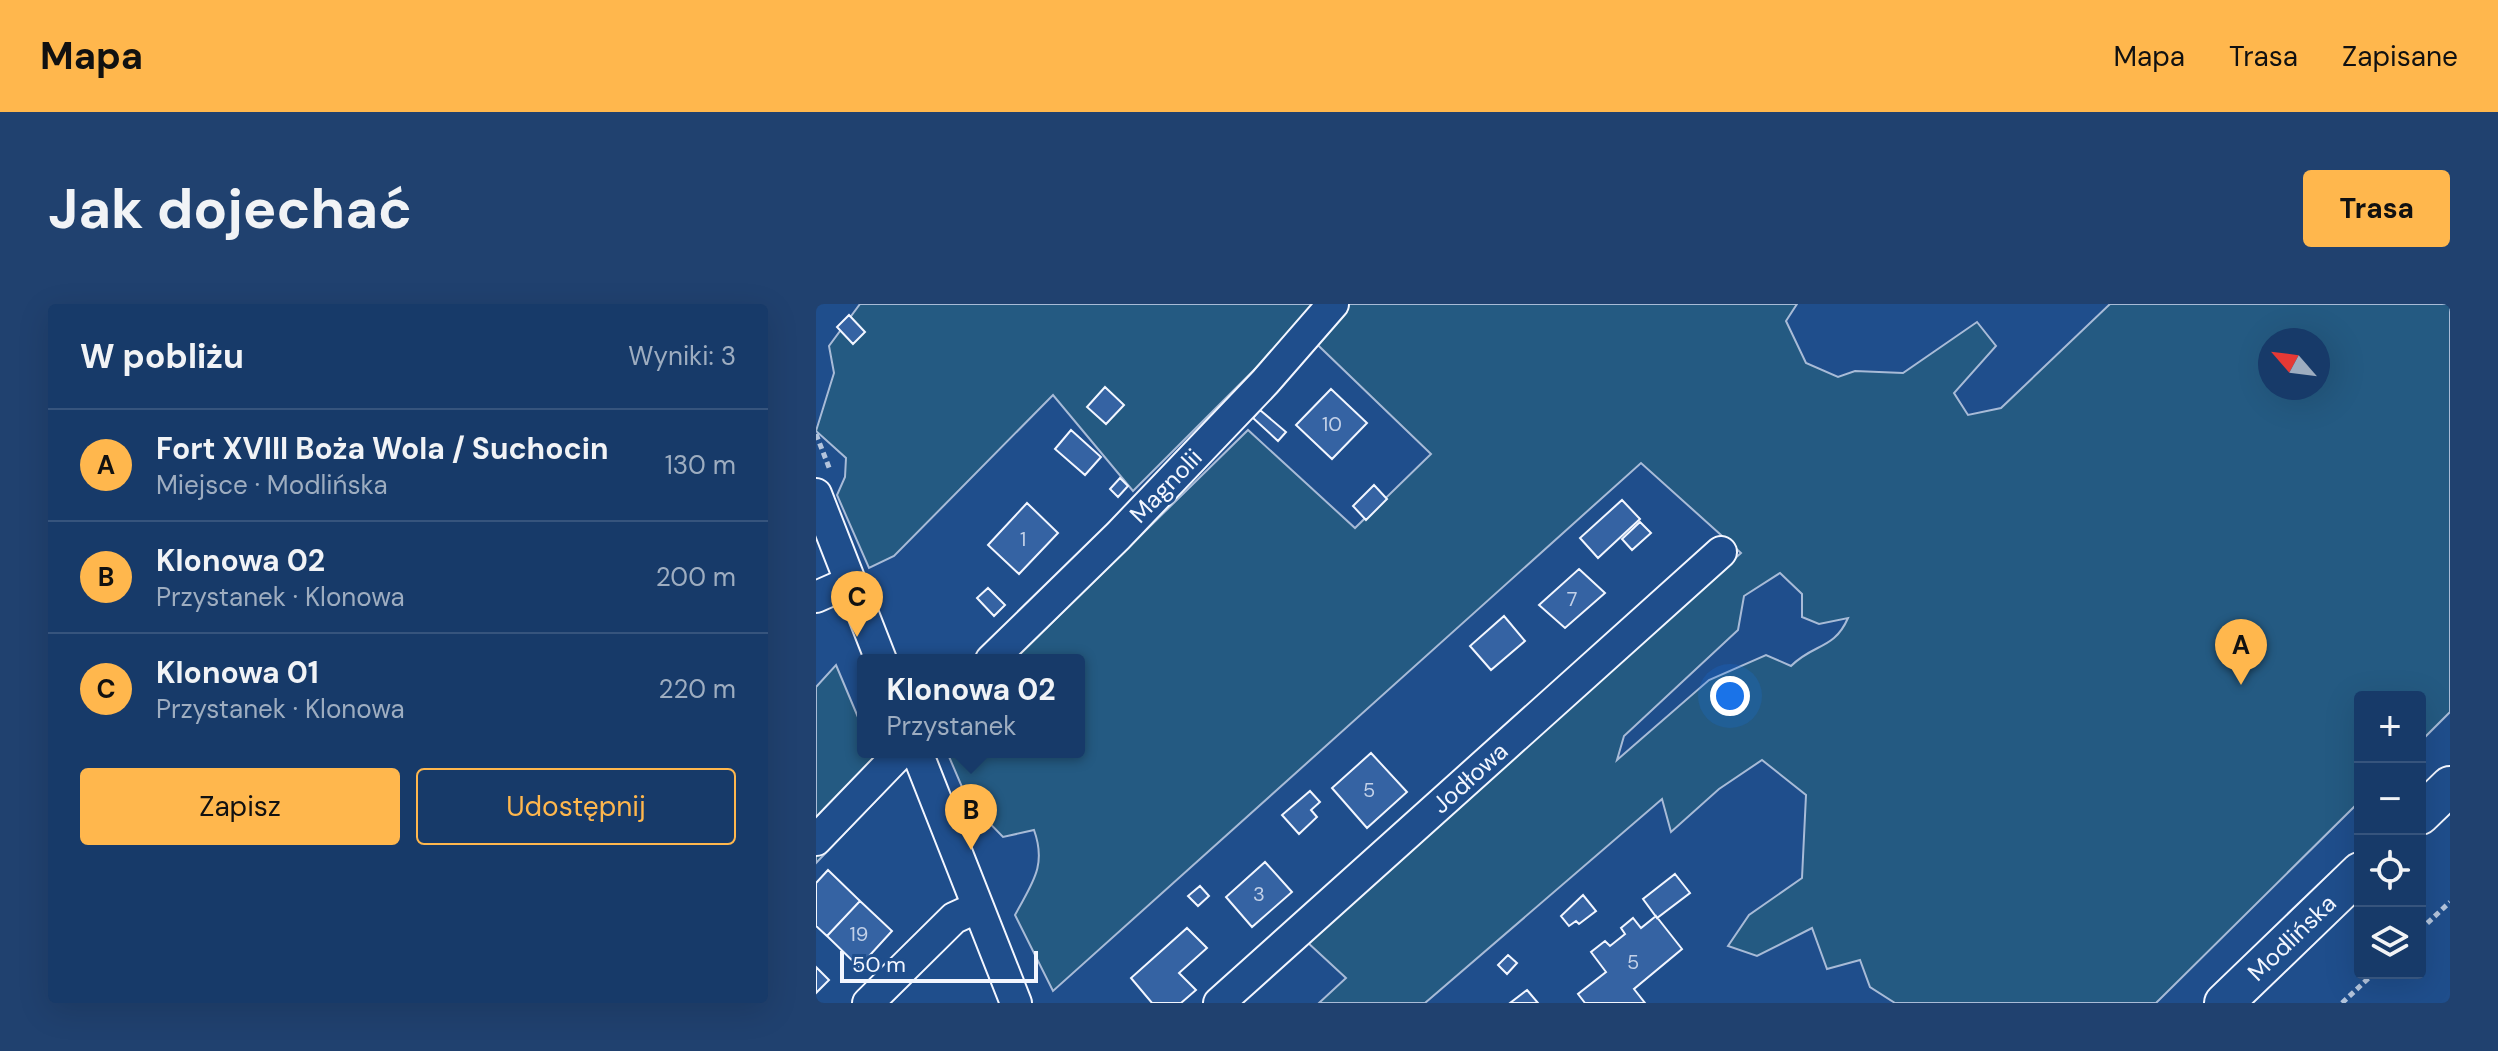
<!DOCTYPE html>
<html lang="pl">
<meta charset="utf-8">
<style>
body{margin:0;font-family:"DM Sans",sans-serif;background:#20416f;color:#f1f3f6}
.controls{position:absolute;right:24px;bottom:24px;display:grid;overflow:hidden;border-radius:8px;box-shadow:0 8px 32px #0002}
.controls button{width:72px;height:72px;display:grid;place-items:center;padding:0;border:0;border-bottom:2px solid #36547d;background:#173a69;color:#f1f3f6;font:40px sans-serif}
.compass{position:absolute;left:1442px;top:24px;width:72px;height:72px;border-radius:50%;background:#173a69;box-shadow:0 8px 32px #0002;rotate:298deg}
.scale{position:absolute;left:24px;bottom:20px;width:198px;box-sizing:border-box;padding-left:8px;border:4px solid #f2f6ff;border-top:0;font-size:22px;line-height:28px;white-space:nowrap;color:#f2f6ff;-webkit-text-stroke:6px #1f4e8c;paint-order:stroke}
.you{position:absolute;left:914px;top:392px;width:28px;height:28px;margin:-20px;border:6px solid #fff;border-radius:50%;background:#1a73e8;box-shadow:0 0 0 12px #1a73e833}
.badge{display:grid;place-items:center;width:52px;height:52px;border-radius:50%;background:#ffb74d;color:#111;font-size:26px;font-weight:700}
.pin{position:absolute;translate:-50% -66px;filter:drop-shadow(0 2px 4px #0008)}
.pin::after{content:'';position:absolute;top:42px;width:28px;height:24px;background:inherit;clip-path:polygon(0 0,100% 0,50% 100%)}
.popup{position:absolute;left:41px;top:350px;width:228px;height:104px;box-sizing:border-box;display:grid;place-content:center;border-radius:8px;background:#173a69;filter:drop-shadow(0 2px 6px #0005);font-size:26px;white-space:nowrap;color:#9eadc0}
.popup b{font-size:30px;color:#f1f3f6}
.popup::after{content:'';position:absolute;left:50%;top:100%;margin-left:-16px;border:16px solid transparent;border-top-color:#173a69}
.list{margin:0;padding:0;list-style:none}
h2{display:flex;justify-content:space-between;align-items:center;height:104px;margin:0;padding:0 32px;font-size:34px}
h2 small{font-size:26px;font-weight:400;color:#9eadc0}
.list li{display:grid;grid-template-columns:52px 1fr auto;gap:24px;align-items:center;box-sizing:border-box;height:112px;padding:0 32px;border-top:2px solid #36547d}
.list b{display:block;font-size:30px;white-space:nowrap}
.list p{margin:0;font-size:26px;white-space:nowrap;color:#9eadc0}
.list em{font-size:26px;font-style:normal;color:#9eadc0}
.actions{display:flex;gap:16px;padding:24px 32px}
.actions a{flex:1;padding:18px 0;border:2px solid #ffb74d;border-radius:8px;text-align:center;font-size:28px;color:#ffb74d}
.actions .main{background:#ffb74d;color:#111}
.icon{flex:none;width:44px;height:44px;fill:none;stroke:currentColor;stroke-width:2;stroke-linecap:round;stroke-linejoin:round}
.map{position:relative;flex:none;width:1634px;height:699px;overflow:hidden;border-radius:8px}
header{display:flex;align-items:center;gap:48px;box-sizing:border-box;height:112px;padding:0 40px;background:#ffb74d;color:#111}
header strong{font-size:38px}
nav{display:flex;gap:44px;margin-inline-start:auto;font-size:28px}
.intro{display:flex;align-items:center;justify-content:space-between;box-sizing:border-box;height:192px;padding:0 48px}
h1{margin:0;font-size:56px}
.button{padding:20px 36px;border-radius:8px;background:#ffb74d;color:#111;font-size:28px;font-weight:700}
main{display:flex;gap:48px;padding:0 48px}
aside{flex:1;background:#173a69;border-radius:8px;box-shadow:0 8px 32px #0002}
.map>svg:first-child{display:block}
.green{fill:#245a82;stroke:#a8bbd7;stroke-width:2;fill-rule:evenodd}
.building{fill:#3563a3;stroke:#f2f6ff;stroke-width:2}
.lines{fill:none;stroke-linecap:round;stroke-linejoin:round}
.minor-casing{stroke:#f2f6ff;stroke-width:34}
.major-casing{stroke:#f2f6ff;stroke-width:42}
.path{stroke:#b3c4dc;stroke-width:5;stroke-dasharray:6 4;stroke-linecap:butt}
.minor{stroke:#1f4e8c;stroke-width:30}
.major{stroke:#1f4e8c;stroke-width:38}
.labels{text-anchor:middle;stroke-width:6;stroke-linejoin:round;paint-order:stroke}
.number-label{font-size:20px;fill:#c3d1e8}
.street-label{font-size:24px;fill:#f2f6ff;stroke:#1f4e8c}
</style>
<header>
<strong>Mapa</strong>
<nav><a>Mapa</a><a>Trasa</a><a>Zapisane</a></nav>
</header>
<div class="intro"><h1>Jak dojechać</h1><a class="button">Trasa</a></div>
<main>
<aside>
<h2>W pobliżu<small>Wyniki: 3</small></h2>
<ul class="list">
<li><span class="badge">A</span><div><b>Fort XVIII Boża Wola / Suchocin</b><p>Miejsce · Modlińska</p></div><em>130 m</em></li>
<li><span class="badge">B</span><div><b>Klonowa 02</b><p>Przystanek · Klonowa</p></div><em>200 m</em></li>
<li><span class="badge">C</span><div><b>Klonowa 01</b><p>Przystanek · Klonowa</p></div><em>220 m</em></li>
</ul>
<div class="actions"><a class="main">Zapisz</a><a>Udostępnij</a></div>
</aside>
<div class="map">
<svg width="1634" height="699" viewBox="0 0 1634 699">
<rect width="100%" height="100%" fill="#1f4e8c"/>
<path class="green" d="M44 0H981L970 17 990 59 1022 73 1039 67 1087 69 1161 18 1180 42 1138 89 1152 111 1185 104 1294 0H1634V408L1604 438V393H1544V497L1340 699H1079L1054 683 1044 656 1011 665 996 624 941 652 912 642 933 611 986 574 990 491 946 456 903 485 855 528 846 495 609 699H503L530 674 490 637 925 249 825 159 237 687 199 611C216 579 231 562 218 526L187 533 152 497 131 448H263V356H198L432 126 539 224 615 150 482 22 317 187 237 91 78 252 53 264 21 191 29 173 30 154 0 127 18 69 13 42ZM1454 36H1502V84H1454ZM964 269 986 290V313L1003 320 1032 314C1018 346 998 339 975 362L950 351 893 376 801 456 808 432 922 326 928 292Z
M20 361 47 425V448H57L72 484 0 559V383Z"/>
<path class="building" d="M33 11 49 28 37 40 21 23Z
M289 83 308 101 290 120 271 103Z
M515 85 551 119 516 155 480 121Z
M444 106 470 128 462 137 437 114Z
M255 126 285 153 269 171 239 145Z
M304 174 312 182 302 193 294 185Z
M558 181 571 195 550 216 537 202Z
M806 196 824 215 782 254 764 234Z
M211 199 242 229 203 270 172 241Z
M824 218 835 229 816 246 806 235Z
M763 265 789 289 749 324 723 301Z
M172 284 189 301 178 312 161 294Z
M688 312 709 337 675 366 654 342Z
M555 449 591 488 551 524 516 484Z
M494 487 504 498 495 506 501 513 483 530 466 511Z
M449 558 476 588 436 623 410 593Z
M12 566 44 597 11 632 0 622V579Z
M859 570 874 589 841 614 827 595Z
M384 582 393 592 382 602 372 592Z
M767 591 780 607 763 620 760 617 753 622 745 612Z
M44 597 76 627 43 663 11 632Z
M840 612 866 645 818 685 829 699H769L762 690 790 668 775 648 789 637 794 642 809 630 805 624 817 614 825 624Z
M371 624 391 644 363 669 380 686 365 699H336L315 674Z
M692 651 701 659 691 670 682 661Z
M0 663 13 676 0 689Z
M711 686 722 699H694Z"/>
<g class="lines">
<defs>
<path id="minor" d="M0 190 65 356
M0 293 34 278
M175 356 302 232 449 78 517 0
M101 448 200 699
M0 536 85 448
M52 699 138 614 162 603
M403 699 905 248"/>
<path id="major" d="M1604 511 1634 482
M1408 699 1544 568"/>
</defs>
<use href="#minor" class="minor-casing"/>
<use href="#major" class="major-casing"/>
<path class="path" d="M0 130 14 166
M1604 626 1634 598
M1526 699 1558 669"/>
<use href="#minor" class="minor"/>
<use href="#major" class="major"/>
</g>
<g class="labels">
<g class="number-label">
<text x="516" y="127">10</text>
<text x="207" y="242">1</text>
<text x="756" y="302">7</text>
<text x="553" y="493">5</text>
<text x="443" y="597">3</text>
<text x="43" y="637">19</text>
<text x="817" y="665">5</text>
</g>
<g class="street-label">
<text transform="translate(350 182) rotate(-46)" y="8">Magnolii</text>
<text transform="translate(654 474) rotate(-42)" y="8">Jodłowa</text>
<text transform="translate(1476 634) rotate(-44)" y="8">Modlińska</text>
</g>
</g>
</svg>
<div class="controls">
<button>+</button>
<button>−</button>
<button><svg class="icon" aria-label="locate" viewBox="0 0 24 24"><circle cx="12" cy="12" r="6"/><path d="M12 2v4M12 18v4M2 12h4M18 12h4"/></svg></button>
<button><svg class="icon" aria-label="layers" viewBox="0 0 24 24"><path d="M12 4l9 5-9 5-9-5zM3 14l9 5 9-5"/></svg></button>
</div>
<svg class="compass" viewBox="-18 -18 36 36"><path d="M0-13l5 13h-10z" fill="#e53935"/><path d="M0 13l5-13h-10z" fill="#9eadc0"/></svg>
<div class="scale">50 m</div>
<div class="you"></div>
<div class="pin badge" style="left:1425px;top:381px">A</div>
<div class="pin badge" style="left:155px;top:546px">B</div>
<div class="popup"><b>Klonowa 02</b>Przystanek</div>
<div class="pin badge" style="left:41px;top:333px">C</div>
</div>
</main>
